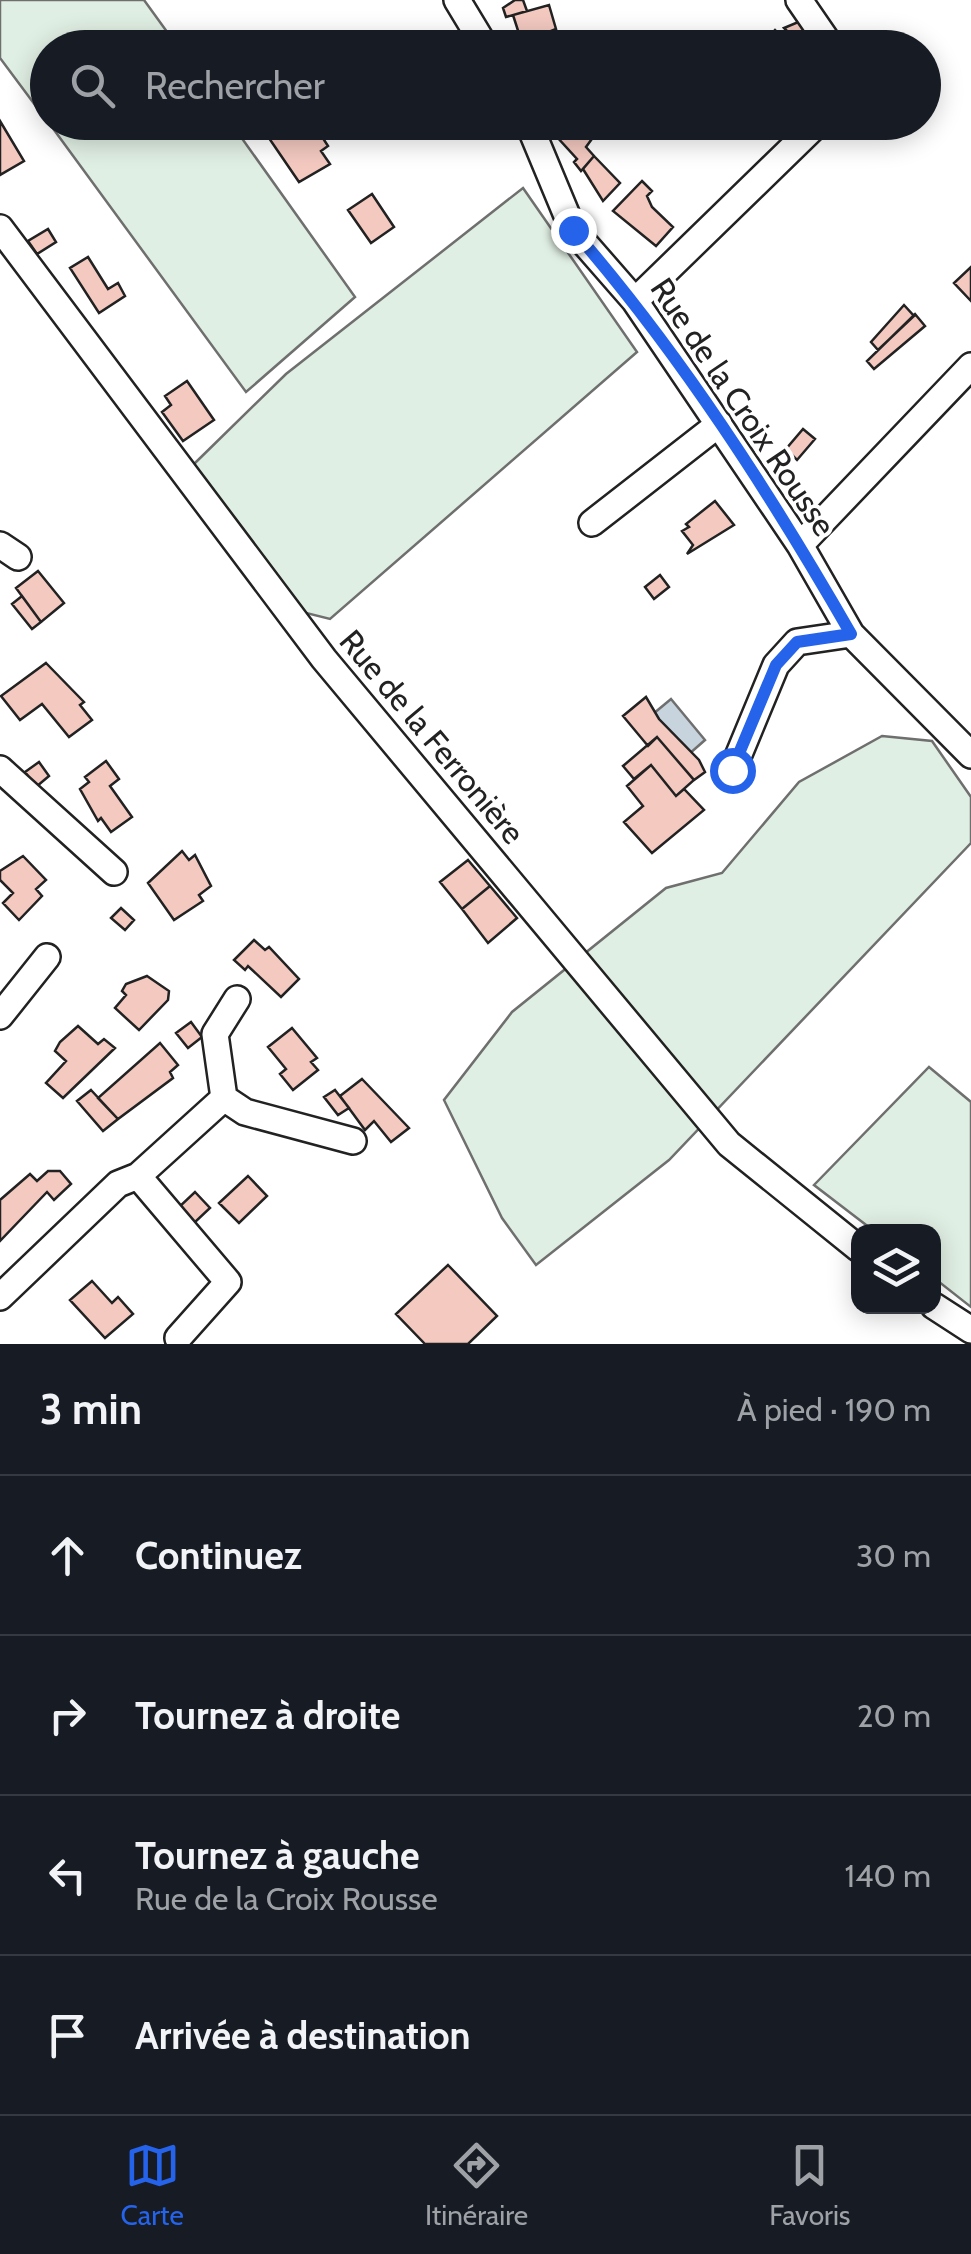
<!DOCTYPE html>
<html lang="fr">
<meta charset="utf-8">
<style>
body{margin:0;font-family:Cabin,sans-serif;background:#242831;color:#f1f3f6}
.controls{position:absolute;right:30px;bottom:30px;display:grid;overflow:hidden;border-radius:20px;box-shadow:0 5px 25px #0003}
.controls button{width:90px;height:90px;display:grid;place-items:center;padding:0;border:0;border-bottom:2px solid #363941;background:#171b24;color:#f1f3f6;font:50px sans-serif}
.stop{position:absolute;width:30px;height:30px;margin:-22px;border:8px solid #2563eb;border-radius:50%;background:#fff}
.stop.end{background:#2563eb;border-color:#fff;box-shadow:0 2px 10px #0008}
.list{margin:0;padding:0;list-style:none}
h2{display:flex;justify-content:space-between;align-items:center;height:130px;margin:0;padding:0 40px;font-size:42px}
h2 small{font-size:32px;font-weight:400;color:#9ea1a6}
.list li{display:grid;grid-template-columns:65px 1fr auto;gap:30px;align-items:center;box-sizing:border-box;height:160px;padding:0 40px;border-top:2px solid #363941}
.list b{display:block;font-size:38px;white-space:nowrap}
.list p{margin:0;font-size:32px;white-space:nowrap;color:#9ea1a6}
.list em{font-size:32px;font-style:normal;color:#9ea1a6}
.icon{flex:none;width:55px;height:55px;fill:none;stroke:currentColor;stroke-width:2;stroke-linecap:round;stroke-linejoin:round}
.map{position:relative;flex:none;width:971px;height:1344px;overflow:hidden}
.search{position:absolute;background:#171b24;box-shadow:0 5px 25px #0003;left:30px;right:30px;top:30px;height:110px;display:flex;align-items:center;gap:25px;box-sizing:border-box;padding:0 35px;border-radius:55px;color:#9ea1a6;font-size:38px}
.sheet{height:770px;background:#171b24}
nav{display:flex;justify-content:space-around;align-items:center;box-sizing:border-box;height:140px;border-top:2px solid #363941;background:#171b24;font-size:28px;color:#9ea1a6}
nav a{display:grid;justify-items:center;gap:5px}
nav .on{color:#2563eb}
.map>svg:first-child{display:block}
.green{fill:#e0efe3;stroke:#6f6f6f;stroke-width:2.5}
.water{fill:#c7d3dd;stroke:#6f6f6f;stroke-width:2.5}
.building{fill:#f3c9c0;stroke:#222;stroke-width:2.5}
.lines{fill:none;stroke-linecap:round;stroke-linejoin:round}
.minor-casing{stroke:#222;stroke-width:30}
.minor{stroke:#fff;stroke-width:25}
.route{stroke:#2563eb;stroke-width:12}
.labels{text-anchor:middle;stroke-width:8;stroke-linejoin:round;paint-order:stroke}
.street-label{font-size:32px;fill:#222;stroke:#fff}
</style>
<div class="map">
<svg width="971" height="1344" viewBox="0 0 971 1344">
<rect width="100%" height="100%" fill="#fff"/>
<path class="green" d="M0 0H144L178 47 48 48 47 121 0 58Z
M49 123H231L355 297 246 392Z
M523 188 637 352 330 619 302 612 193 465 286 374Z
M882 736 932 741 971 797V843L669 1160 536 1265 502 1218 444 1100 512 1012 666 888 722 873 799 782Z
M929 1067 971 1102V1307L934 1278V1232L874 1231 814 1185Z"/>
<path class="water" d="M671 699 705 740 688 755 653 714Z"/>
<path class="building" d="M515 0H523L527 11 506 17 503 8Z
M549 5 556 29 522 43 513 15Z
M803 20 821 44 815 48 762 44 775 30 781 36 788 32 784 28Z
M0 121 24 161 0 175Z
M258 122H285L289 128 304 122 311 133 317 129 328 146 321 151 330 164 299 182Z
M571 122H581L594 136 586 147 594 156 581 171 574 162 577 159 557 137Z
M594 156 620 183 603 201 583 169Z
M642 181 652 191 647 196 652 207 673 227 656 246 613 211Z
M372 194 394 227 371 243 348 210Z
M48 229 56 242 37 254 28 241Z
M88 257 108 289 118 283 125 296 99 313 70 268Z
M971 267V301L954 283Z
M904 305 914 316 878 350 871 342Z
M915 314 925 326 874 369 867 361Z
M187 381 214 420 183 441 162 412 171 405 165 396Z
M803 429 815 439 797 460 786 449Z
M715 501 734 525 687 554 693 545 682 531 689 527 686 524Z
M38 571 64 603 41 622 16 588Z
M660 575 669 587 654 599 645 587Z
M22 596 41 622 32 629 12 604Z
M46 663 84 702 80 705 92 720 69 737 42 704 20 720 1 696Z
M646 697 659 719 699 760 705 772 694 780 657 737 648 746 623 716Z
M657 737 694 780 676 796 651 765 634 779 623 766Z
M106 761 119 779 110 786 132 817 111 832 101 818 98 821 80 789 89 782 85 777Z
M39 762 49 776 36 787 25 772Z
M651 765 676 796 684 789 704 810 652 853 624 822 643 806 627 786Z
M182 851 189 860 195 855 211 886 199 895 203 901 174 920 148 883Z
M23 856 46 880 36 889 42 896 19 920 3 903 13 893 0 880V871Z
M468 860 490 886 462 909 440 882Z
M490 886 517 918 488 943 462 909Z
M121 908 134 920 125 930 111 918Z
M254 940 265 950 269 947 299 979 281 997 248 966 245 970 234 960Z
M147 976 169 991 168 1000 139 1030 115 1008 126 995 122 991 126 984Z
M191 1022 202 1037 188 1048 176 1033Z
M78 1026 98 1044 104 1039 115 1048 63 1098 46 1083 66 1061 55 1051 60 1042Z
M292 1028 317 1058 311 1062 318 1070 293 1090 280 1074 286 1069 268 1047Z
M160 1043 178 1065 170 1072 173 1078 118 1119 98 1098Z
M362 1079 409 1128 391 1142 374 1121 365 1130 340 1096Z
M91 1090 118 1119 103 1131 77 1101Z
M335 1090 349 1108 338 1115 324 1097Z
M48 1171H60L71 1184 54 1200 47 1192 0 1241V1200L30 1174 37 1181Z
M248 1176 267 1196 239 1223 219 1203Z
M195 1192 210 1208 193 1224 178 1208Z
M448 1265 497 1316 468 1344H425L396 1314Z
M92 1281 112 1303 118 1297 133 1314 105 1338 70 1300Z"/>
<g class="lines">
<defs>
<path id="minor" d="M457 0 486 48
M799 0 832 48
M528 122 573 230 635 301 800 545 851 634 971 755
M0 228 324 659 729 1144 858 1248
M635 301 819 122
M592 523 719 424
M0 545 18 557
M800 545 971 366
M0 769 114 872
M732 771 776 665 797 642 851 634
M237 999 215 1034 224 1098 245 1112 353 1141
M0 1016 47 957
M138 1176 228 1282 178 1338
M0 1297 118 1184 138 1176 224 1098
M934 1306 971 1330"/>
</defs>
<use href="#minor" class="minor-casing"/>
<use href="#minor" class="minor"/>
</g>
<g class="lines">
<path class="route" d="M573 230C680 353 770 493 851 634L797 642 776 665 732 770"/>
</g>
<g class="labels">
<g class="street-label">
<text transform="translate(743 407) rotate(56)" y="11">Rue de la Croix Rousse</text>
<text transform="translate(432 737) rotate(50)" y="11">Rue de la Ferronière</text>
</g>
</g>
</svg>
<div class="controls">
<button><svg class="icon" aria-label="layers" viewBox="0 0 24 24"><path d="M12 4l9 5-9 5-9-5zM3 14l9 5 9-5"/></svg></button>
</div>
<div class="stop" style="left:732px;top:770px"></div>
<div class="stop end" style="left:573px;top:230px"></div>
<div class="search"><svg class="icon" aria-label="search" viewBox="0 0 24 24"><circle cx="10" cy="10" r="6"/><path d="M15 15l6 6"/></svg>Rechercher</div>
</div>
<section class="sheet">
<h2>3 min<small>À pied · 190 m</small></h2>
<ul class="list">
<li><svg class="icon" aria-label="ahead" viewBox="0 0 24 24"><path d="M12 20V5M6 11l6-6 6 6"/></svg><div><b>Continuez</b></div><em>30 m</em></li>
<li><svg class="icon" aria-label="right" viewBox="0 0 24 24"><path d="M7 20v-9h11M14 6l5 5-5 5"/></svg><div><b>Tournez à droite</b></div><em>20 m</em></li>
<li><svg class="icon" aria-label="left" viewBox="0 0 24 24"><path d="M17 20v-9H6M10 6l-5 5 5 5"/></svg><div><b>Tournez à gauche</b><p>Rue de la Croix Rousse</p></div><em>140 m</em></li>
<li><svg class="icon" aria-label="arrive" viewBox="0 0 24 24"><path d="M6 21V4h12l-3 4 3 4H6"/></svg><div><b>Arrivée à destination</b></div></li>
</ul>
</section>
<nav>
<a class="on"><svg class="icon" aria-label="map" viewBox="0 0 24 24"><path d="M3 6l6-2 6 2 6-2v14l-6 2-6-2-6 2zM9 4v14M15 6v14"/></svg>Carte</a>
<a><svg class="icon" aria-label="directions" viewBox="0 0 24 24"><path d="M12 3l9 9-9 9-9-9zM9 14v-3h6M13 9l2 2-2 2"/></svg>Itinéraire</a>
<a><svg class="icon" aria-label="saved" viewBox="0 0 24 24"><path d="M7 4h10v16l-5-4-5 4z"/></svg>Favoris</a>
</nav>
